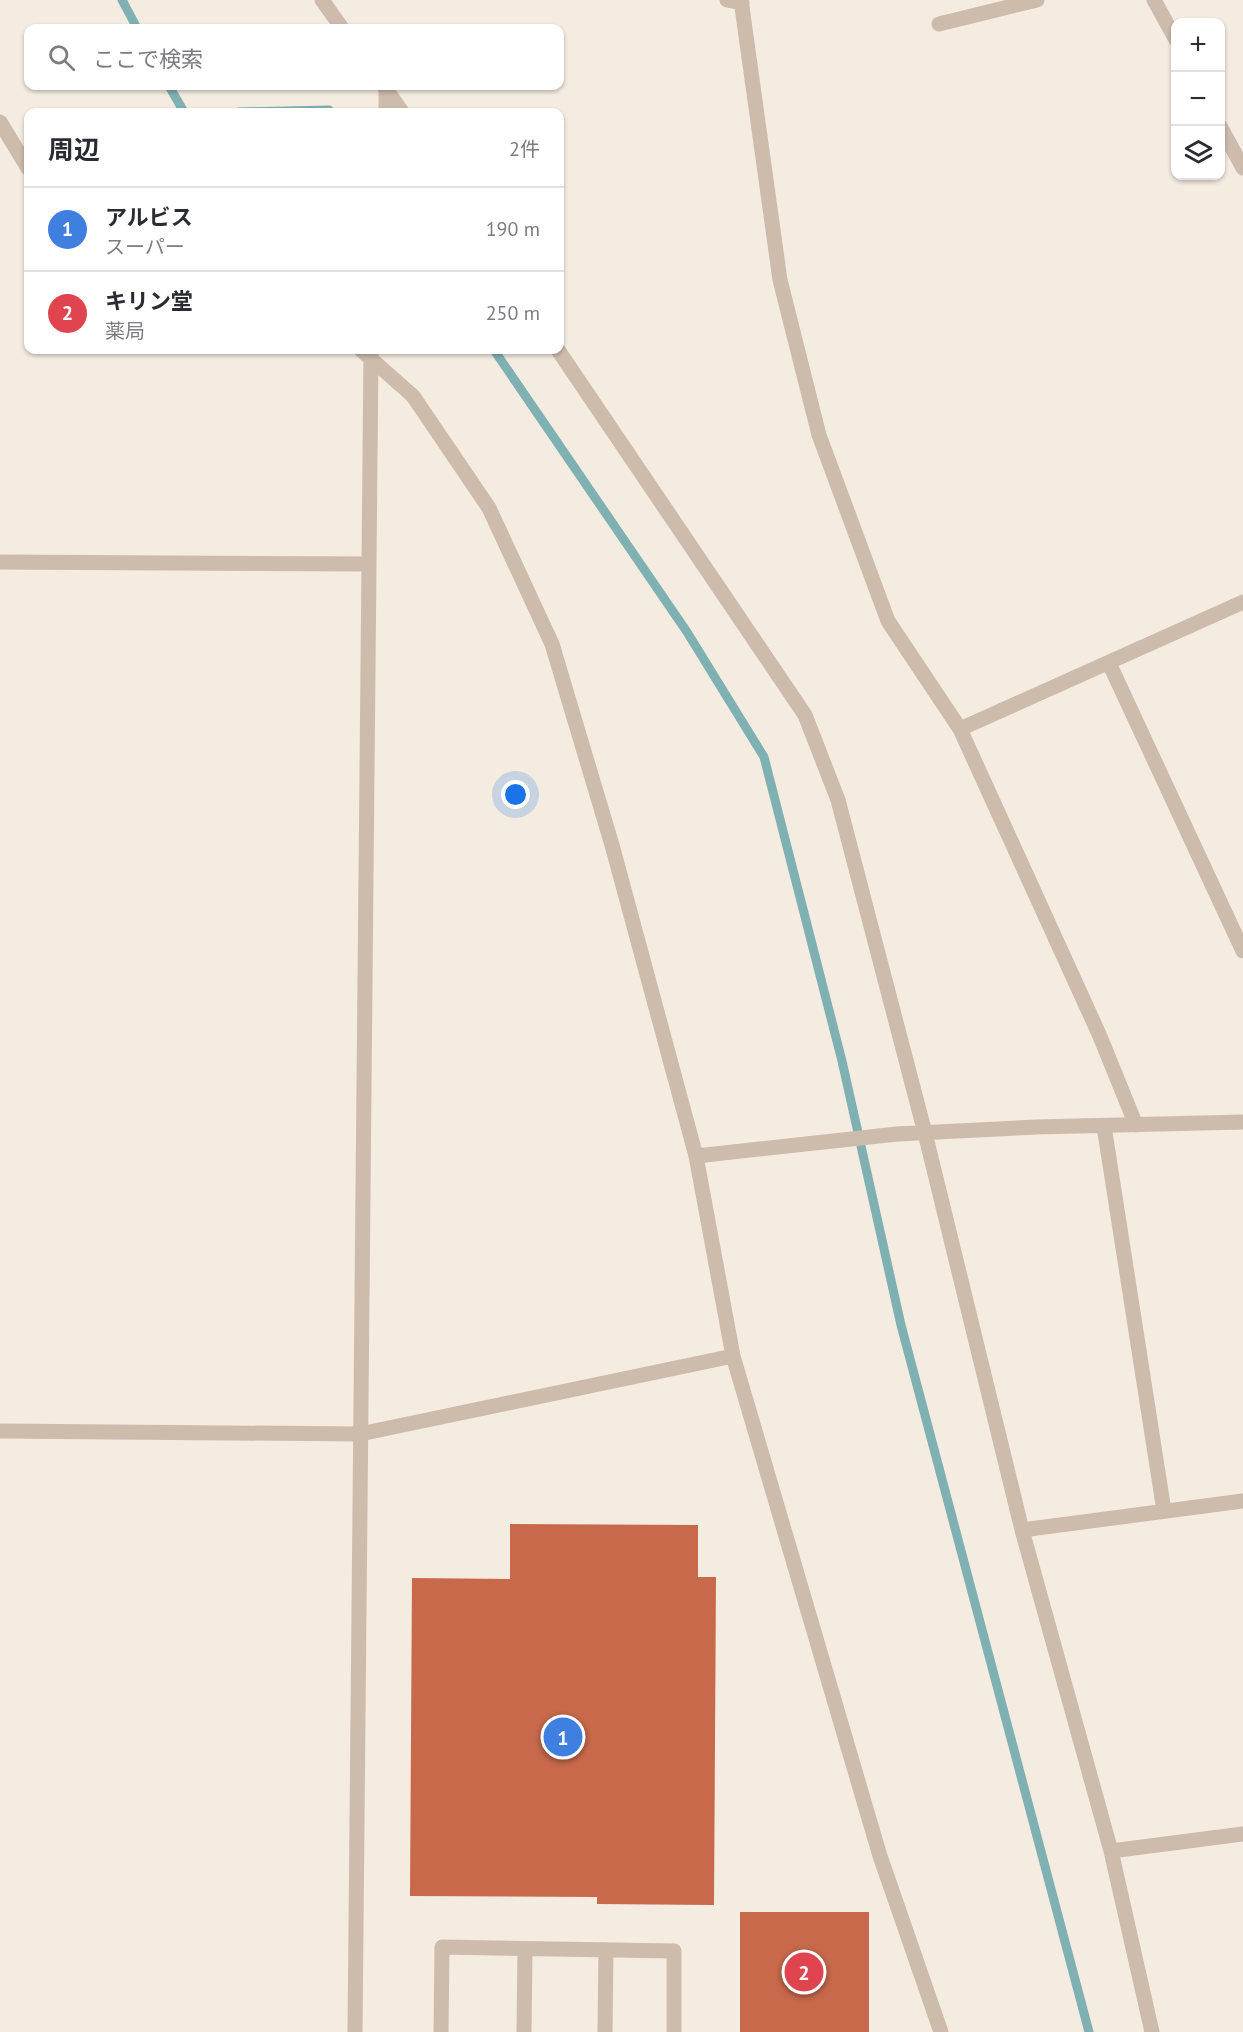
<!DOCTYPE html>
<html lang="ja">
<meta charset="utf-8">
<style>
body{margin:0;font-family:"PT Sans","Noto Sans JP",sans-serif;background:#f2f2f3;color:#2b2b33}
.controls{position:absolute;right:18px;top:18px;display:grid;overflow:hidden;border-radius:12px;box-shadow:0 2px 4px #0004}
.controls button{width:54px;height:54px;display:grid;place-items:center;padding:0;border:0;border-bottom:2px solid #e1e1e2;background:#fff;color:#2b2b33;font:30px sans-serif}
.you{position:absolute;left:516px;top:795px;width:21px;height:21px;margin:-15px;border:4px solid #fff;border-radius:50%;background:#1a73e8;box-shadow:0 0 0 9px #1a73e833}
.badge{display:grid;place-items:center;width:39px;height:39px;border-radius:50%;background:#ea580c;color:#fff;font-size:20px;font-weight:700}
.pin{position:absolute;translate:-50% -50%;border:3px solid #fff;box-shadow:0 2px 6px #0006}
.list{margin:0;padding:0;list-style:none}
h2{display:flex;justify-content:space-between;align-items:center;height:78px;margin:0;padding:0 24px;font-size:26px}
h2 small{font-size:20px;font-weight:400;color:#7c7c81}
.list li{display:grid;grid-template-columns:39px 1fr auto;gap:18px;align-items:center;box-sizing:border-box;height:84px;padding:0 24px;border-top:2px solid #e1e1e2}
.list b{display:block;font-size:22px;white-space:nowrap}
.list p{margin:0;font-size:20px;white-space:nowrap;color:#7c7c81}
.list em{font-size:20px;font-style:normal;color:#7c7c81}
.icon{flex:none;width:33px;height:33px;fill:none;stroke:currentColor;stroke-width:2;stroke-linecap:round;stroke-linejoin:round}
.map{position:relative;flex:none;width:1243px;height:2032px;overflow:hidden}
.search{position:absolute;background:#fff;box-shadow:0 2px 4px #0004;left:24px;top:24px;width:540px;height:66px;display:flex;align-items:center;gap:15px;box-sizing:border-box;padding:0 21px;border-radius:12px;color:#7c7c81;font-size:22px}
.panel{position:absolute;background:#fff;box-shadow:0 2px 4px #0004;left:24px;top:108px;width:540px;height:246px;border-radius:12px}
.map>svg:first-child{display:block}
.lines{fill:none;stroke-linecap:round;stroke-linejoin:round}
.stream{stroke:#7fb0b2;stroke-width:9}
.building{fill:#c8694b}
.minor{stroke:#cdbbac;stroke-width:15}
</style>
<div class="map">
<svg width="1243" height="2032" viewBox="0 0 1243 2032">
<rect width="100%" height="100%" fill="#f4ebe1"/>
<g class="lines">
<path class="stream" d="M122 0 137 28
M169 86 184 112
M239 112 329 110 331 112
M494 350 687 632 764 757 842 1061 901 1325 1089 2032"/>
</g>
<path class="building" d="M510 1524 698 1525V1577H716L714 1905 597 1904V1897L410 1896 412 1578 510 1579Z
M740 1912H869V2032H740Z"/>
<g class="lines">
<path class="minor" d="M322 0 342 28
M727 0 742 3
M741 0 780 280 819 435 888 621 960 729 1099 1034 1136 1125
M1154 0 1176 40
M939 24 1037 0
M384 86 402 112
M386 112V88
M0 122 28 168
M1220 126 1243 168
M361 350 413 396 489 508 552 644 612 845 696 1156 733 1356 880 1856 941 2032
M558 350 805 715 838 800 925 1133 1022 1530 1111 1851 1152 2032
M0 562 369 564
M1109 663 1243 951
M960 729 1243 602
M1104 1126 1164 1511
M696 1156 897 1134 1036 1127 1243 1122
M0 1431 360 1434 733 1356
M1022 1530 1243 1501
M1111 1851 1243 1834
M355 2032 371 352
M441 2032 442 1947 674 1951V2032
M524 2032 525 1949
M605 2032 606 1950"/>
</g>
</svg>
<div class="controls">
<button>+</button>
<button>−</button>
<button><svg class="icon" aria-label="layers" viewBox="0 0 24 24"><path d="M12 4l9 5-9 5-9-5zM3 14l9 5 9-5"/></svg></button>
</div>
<div class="you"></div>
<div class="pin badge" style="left:563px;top:1737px;background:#3f7fe0">1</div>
<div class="pin badge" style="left:804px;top:1972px;background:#e0444e">2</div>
<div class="search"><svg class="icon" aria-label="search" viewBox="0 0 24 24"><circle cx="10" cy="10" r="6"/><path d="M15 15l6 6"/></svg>ここで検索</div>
<section class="panel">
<h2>周辺<small>2件</small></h2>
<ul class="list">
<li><span class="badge" style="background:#3f7fe0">1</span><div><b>アルビス</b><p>スーパー</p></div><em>190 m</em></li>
<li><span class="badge" style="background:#e0444e">2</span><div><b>キリン堂</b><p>薬局</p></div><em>250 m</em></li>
</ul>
</section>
</div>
